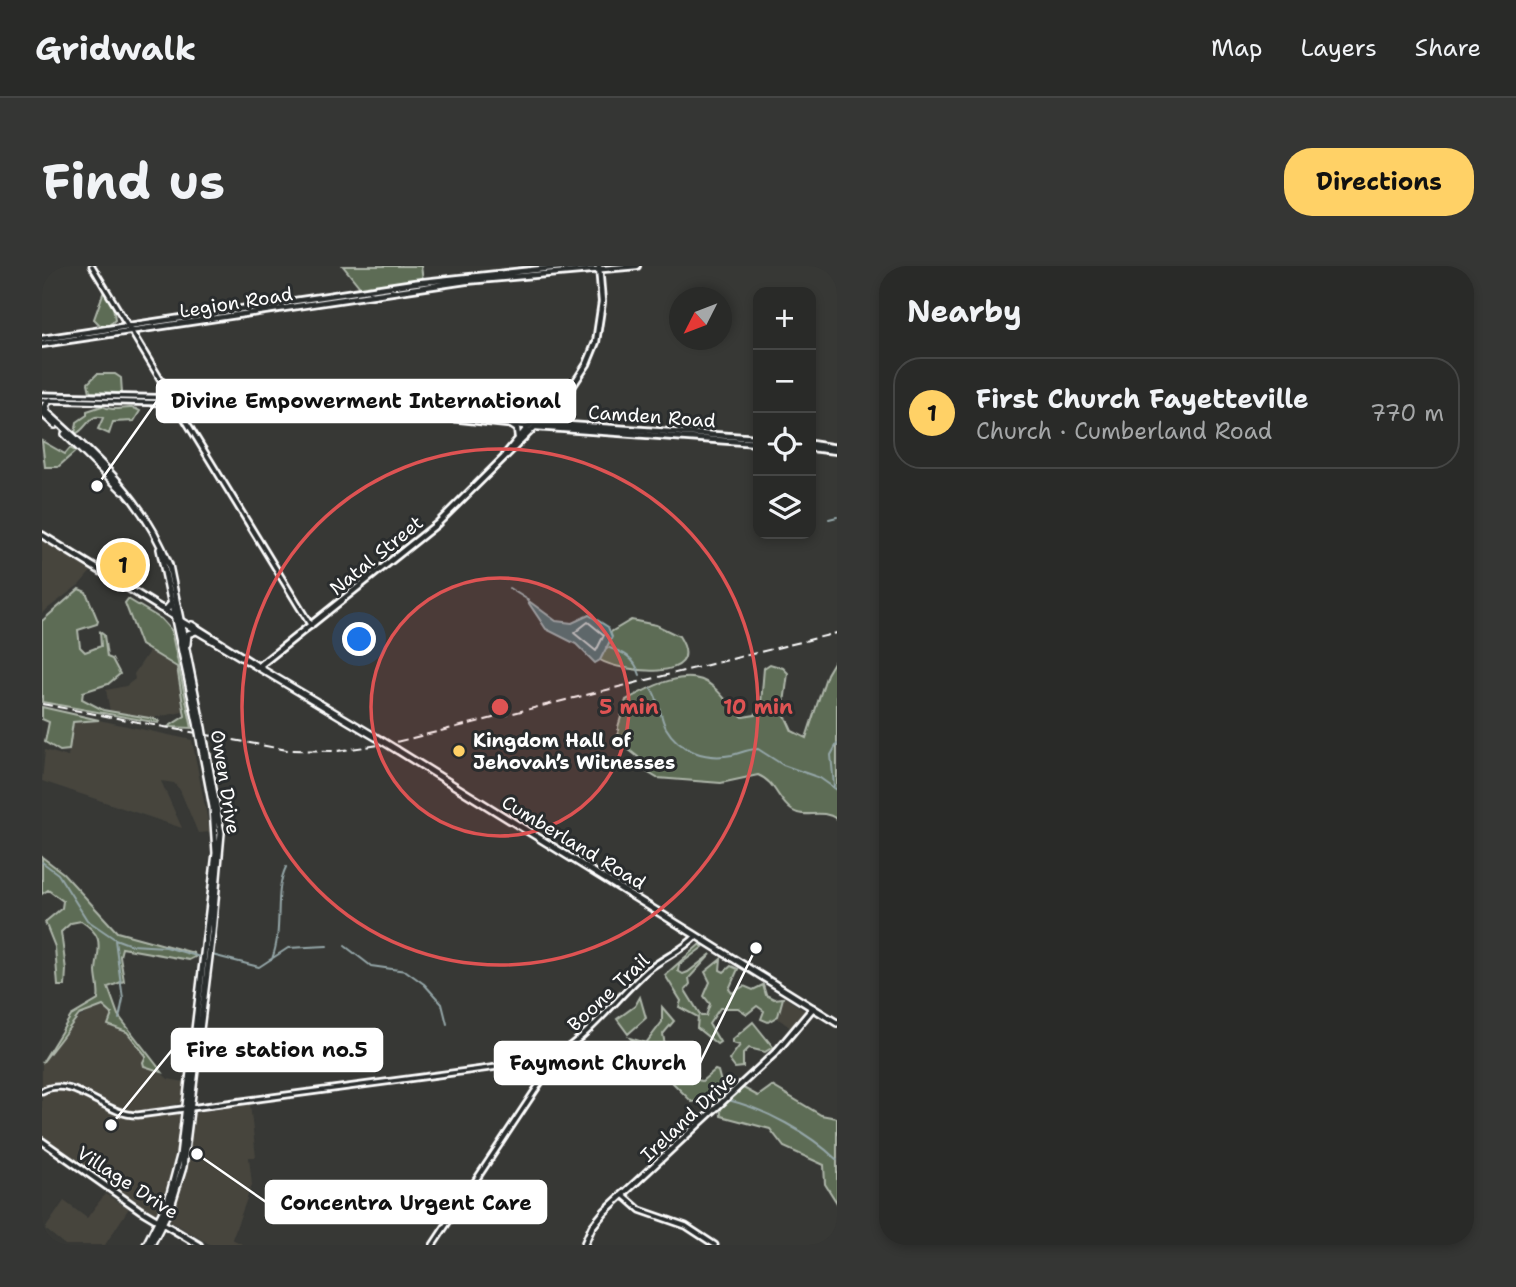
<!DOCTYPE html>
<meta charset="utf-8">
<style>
body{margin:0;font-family:"Shantell Sans",sans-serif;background:#353634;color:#f1f3f6}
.controls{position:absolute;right:21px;top:21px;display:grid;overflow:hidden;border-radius:14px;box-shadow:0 4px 10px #0003}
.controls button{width:63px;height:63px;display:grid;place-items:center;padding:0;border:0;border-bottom:2px solid #454645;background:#292a28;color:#f1f3f6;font:35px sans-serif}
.compass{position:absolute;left:627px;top:21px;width:63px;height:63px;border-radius:50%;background:#292a28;box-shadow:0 4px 10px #0003;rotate:228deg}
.you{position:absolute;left:318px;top:374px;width:24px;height:24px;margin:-18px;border:5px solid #fff;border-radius:50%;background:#1a73e8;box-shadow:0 0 0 10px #1a73e833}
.badge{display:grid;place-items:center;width:46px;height:46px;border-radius:50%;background:#ffd166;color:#111;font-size:23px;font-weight:700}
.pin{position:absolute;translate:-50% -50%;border:4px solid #fff;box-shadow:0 2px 7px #0006}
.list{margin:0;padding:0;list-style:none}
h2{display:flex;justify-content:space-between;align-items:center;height:91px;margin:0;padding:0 28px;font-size:30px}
h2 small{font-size:23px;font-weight:400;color:#a5a7a8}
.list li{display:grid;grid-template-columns:46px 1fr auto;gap:21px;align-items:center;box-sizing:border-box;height:112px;margin:0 14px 14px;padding:0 14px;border:2px solid #454645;border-radius:28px}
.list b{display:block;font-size:26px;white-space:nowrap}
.list p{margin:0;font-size:23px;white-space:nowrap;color:#a5a7a8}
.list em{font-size:23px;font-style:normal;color:#a5a7a8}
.icon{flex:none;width:38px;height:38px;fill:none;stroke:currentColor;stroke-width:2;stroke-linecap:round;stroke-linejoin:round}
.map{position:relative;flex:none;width:795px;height:979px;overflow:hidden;border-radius:28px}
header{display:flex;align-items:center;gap:42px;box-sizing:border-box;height:98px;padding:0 35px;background:#292a28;border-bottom:2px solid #454645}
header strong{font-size:33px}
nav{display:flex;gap:38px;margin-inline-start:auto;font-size:24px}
.intro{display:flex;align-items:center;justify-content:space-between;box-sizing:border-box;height:168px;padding:0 42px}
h1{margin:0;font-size:49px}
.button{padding:18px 32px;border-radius:28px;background:#ffd166;color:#111;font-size:24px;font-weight:700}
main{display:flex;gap:42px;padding:0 42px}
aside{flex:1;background:#292a28;border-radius:28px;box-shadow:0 4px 10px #0003}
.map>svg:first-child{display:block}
.built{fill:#46453e}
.green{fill:#5d6c55;stroke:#aeb6aa;stroke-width:2}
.water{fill:#4d6b6e;stroke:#94a6a8;stroke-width:2}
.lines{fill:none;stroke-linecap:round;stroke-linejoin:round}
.shore{stroke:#b8c4c5;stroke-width:2}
.stream{stroke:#94a6a8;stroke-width:2}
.tertiary-casing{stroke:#fff;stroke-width:9}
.secondary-casing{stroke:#fff;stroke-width:10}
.primary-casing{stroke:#fff;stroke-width:10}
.trunk-casing{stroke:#fff;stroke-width:10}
.tertiary{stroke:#2a2d2e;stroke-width:3.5}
.secondary{stroke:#2a2d2e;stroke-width:4.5}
.primary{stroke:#2a2d2e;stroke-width:5}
.trunk{stroke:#2a2d2e;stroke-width:5}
.rail{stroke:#fff;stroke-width:2;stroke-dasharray:10 5;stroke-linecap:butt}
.primary-bridge-casing{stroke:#fff;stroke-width:10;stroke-linecap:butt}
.trunk-bridge-casing{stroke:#fff;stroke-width:10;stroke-linecap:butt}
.primary-bridge{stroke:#2a2d2e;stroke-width:5}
.trunk-bridge{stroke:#2a2d2e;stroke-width:5}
.ring{fill:none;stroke:#de5353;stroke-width:3.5}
.poi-dot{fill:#ffd166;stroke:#2a2d2e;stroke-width:2.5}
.labels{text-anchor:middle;stroke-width:6;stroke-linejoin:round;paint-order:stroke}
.street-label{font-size:19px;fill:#fff;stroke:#2a2d2e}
.poi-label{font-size:19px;font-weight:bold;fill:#fff;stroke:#2a2d2e;text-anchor:start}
.centre{fill:#de5353;stroke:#2a2d2e;stroke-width:3.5}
.ring-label{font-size:21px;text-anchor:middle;font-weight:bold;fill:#de5353;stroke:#2a2d2e;stroke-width:6;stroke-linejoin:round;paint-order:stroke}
.leader{fill:none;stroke:#fff;stroke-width:2.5}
.callout-dot{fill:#fff;stroke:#2a2d2e;stroke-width:2.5}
.callout{fill:#fff;stroke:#fff;stroke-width:2.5}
.callout-label{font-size:21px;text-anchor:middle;font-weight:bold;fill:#111}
</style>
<header>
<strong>Gridwalk</strong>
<nav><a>Map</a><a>Layers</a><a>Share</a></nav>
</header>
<div class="intro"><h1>Find us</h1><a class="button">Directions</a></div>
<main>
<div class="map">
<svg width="795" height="979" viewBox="0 0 795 979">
<rect width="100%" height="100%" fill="#373835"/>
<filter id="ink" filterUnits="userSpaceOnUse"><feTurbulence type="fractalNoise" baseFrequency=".0143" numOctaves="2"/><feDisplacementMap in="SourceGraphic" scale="14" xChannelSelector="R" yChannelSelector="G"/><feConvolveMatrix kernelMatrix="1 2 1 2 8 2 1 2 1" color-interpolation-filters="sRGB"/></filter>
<g filter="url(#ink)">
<path class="built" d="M0 271 51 303 38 318 0 347Z
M108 384 135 401 141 446 104 453 68 446 64 424 84 420 93 413 92 408Z
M57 454 150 474 168 566 156 567 138 524 132 517 119 515 140 562 0 515 3 484 26 491 30 456Z
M742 731 763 745 750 763 734 751Z
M57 740 72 748 106 789 104 792 126 813 143 816 141 837 97 845 78 844 29 817H13L0 823V797L30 756Z
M16 823 30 825 72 848 87 851 135 847 140 850 136 890 116 946 110 947 0 870V830Z
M208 838 214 891H207L210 919 190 973 202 979H169L128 955 143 901 151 847Z
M63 928 87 942 63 979H23L3 963 22 935 45 952Z"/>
<path class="green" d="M301 0H379L381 14 321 25Z
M62 25 71 39 73 54 66 60H59L52 53Z
M55 108H73L79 112 80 127 48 126 46 117Z
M60 140C74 148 87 137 98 145L92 155 71 156 67 168 56 163 61 152C47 146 45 164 33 168L35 156 45 149V145Z
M0 175 23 188 28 182 34 185 16 201H3Z
M37 323 44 326 56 355 55 358 36 364 38 381 43 386 59 380 58 366 62 369 65 391 70 393 78 408 66 418 41 426 40 433 61 444 113 453 117 455 116 457 0 436V355Z
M86 333 119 353 129 364 150 462 126 461 143 450 135 401 99 379 83 337Z
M589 354 614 359 637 370C668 418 578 406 558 394L569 366Z
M795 391V553C779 542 764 553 751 545 736 536 734 516 716 509L679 517 615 512 605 506 596 491 577 476 576 461 584 434C608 421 647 400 670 420 682 429 688 442 701 451L713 449 719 438 722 402 728 398 741 402 746 407 741 445 750 465 764 472 785 408Z
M0 441 57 454 31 456 27 484 18 485 3 476 7 456 0 453Z
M0 591 21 607 75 666 152 687 153 691 147 694 80 682 78 690 82 715 66 721 76 749 120 806 102 800 101 796 104 790 85 766 66 759 70 748 61 740 37 749 0 797 29 750 56 734C58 724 54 715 54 705 56 681 64 671 39 655L29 657 19 666 24 704 23 720H16L13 681 3 656 20 642 21 635 6 624 0 628Z
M658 678 661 681 637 699 636 705 641 708 646 706 669 688 647 712 648 718 643 724 659 750H664L668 738 662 730 668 716 663 706 679 693 678 704 682 706 689 700 696 703 687 723 690 727 702 720 711 724 721 719 724 729 732 733 741 732 736 750 726 756 719 753 722 745 715 740 705 748 696 742H678L667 758 678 776 675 778 655 762 656 751 637 741 639 735 623 709Z
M598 731 604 752 586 768 575 753 593 740Z
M620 741 632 755 621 768 623 779 612 792 601 786 588 772 604 777 620 756Z
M711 756 731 781 723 786 707 782 701 788V801L693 802 687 794 698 779 690 777V774Z
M623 788 655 814 660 815 673 804 676 805 682 828 694 818 716 830 730 820 779 849 795 852V937L783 918 782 899 742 881 728 863 679 850 678 834 672 837 667 834 650 836 615 801V795Z"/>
<path class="water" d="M484 333 514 355 530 357 547 349 566 361 570 371 558 394 553 397 534 378 504 363Z"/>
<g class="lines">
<path class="shore" d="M546 356 562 369 554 385 532 367Z"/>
<path class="stream" d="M787 253 795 251
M467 322 483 332
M564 381C582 386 592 391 598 409
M609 422C618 435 617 448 624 462 637 485 664 494 690 489 699 487 705 483 716 483L741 499 778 512 795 524
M792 520 789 489 795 478
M0 596 16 608 45 654 73 673 89 679 124 681 158 691
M73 674 81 733 77 753
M303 680 329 700 364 705 382 718 400 738 405 758
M170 689 217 701 246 682 285 680
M230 693C242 661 231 628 244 601
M155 714 158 691
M686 834C723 843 767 867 795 894"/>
<defs>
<path id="tertiary" d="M50 0 129 131
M0 129 287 135 490 157
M0 134 301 141 487 161
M133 137 269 360
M0 825C32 808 63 850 96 849L500 795C540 782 574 731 606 704 622 691 640 685 654 670
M581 929 598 944 644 960 673 979
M391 979 516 790"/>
<path id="secondary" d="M0 73 372 17 528 0
M0 78 424 15 595 0
M512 144 516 154 527 157
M497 157 716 172
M469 159 475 163 476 171
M494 161 716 177
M769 178 795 182
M769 182 795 185
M463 189 486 161 530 120
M0 269 133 351
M216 401 395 258 524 130 545 98 554 76 560 36 557 0
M0 875 98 944 157 979
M542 979 550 961 563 945 734 786 771 742"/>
<path id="primary" d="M135 353 337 473
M150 359 215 400
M355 484 795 757"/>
<path id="trunk" d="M0 142C52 189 102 232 127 299L160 462
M5 146 3 139 8 134
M0 147 13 159
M23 168 81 225
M118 283 156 461
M118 342 124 344 130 337
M145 378 146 368 154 365
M104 979 126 935 138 890 174 587 171 541 159 478
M109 979 129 940 141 901 170 667 179 567 163 479"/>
</defs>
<use href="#tertiary" class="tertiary-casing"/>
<use href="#secondary" class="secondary-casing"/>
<use href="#primary" class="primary-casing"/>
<use href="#trunk" class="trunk-casing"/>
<use href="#tertiary" class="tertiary"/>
<use href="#secondary" class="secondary"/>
<use href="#primary" class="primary"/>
<use href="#trunk" class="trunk"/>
<path class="rail" d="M0 438 245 484 296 485 350 477 795 367"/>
<defs>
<path id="primary-bridge" d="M337 473 355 484"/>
<path id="trunk-bridge" d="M156 461 159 478
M160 462 163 479"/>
</defs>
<use href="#primary-bridge" class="primary-bridge-casing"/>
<use href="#trunk-bridge" class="trunk-bridge-casing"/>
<use href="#primary-bridge" class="primary-bridge"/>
<use href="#trunk-bridge" class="trunk-bridge"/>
</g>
</g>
<circle cx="458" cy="441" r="129" fill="#de5353" fill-opacity=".12"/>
<g class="ring">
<circle cx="458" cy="441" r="129"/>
<circle cx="458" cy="441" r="258"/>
</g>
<circle class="poi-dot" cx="417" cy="485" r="7"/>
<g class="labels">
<g class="street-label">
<text transform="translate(194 36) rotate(-9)" y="7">Legion Road</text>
<text transform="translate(610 150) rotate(4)" y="7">Camden Road</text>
<text transform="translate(334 289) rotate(-39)" y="7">Natal Street</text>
<text transform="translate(184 516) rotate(81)" y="7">Owen Drive</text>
<text transform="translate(532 576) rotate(31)" y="7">Cumberland Road</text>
<text transform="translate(566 726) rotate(-43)" y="7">Boone Trail</text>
<text transform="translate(646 850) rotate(-43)" y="7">Ireland Drive</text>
<text transform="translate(86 916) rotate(33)" y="7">Village Drive</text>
</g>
<g class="poi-label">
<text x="431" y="481">Kingdom Hall of<tspan x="431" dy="22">Jehovah’s Witnesses</tspan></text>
</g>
</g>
<circle cx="458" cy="441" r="10" class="centre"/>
<g class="ring-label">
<text x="587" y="448">5 min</text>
<text x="716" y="448">10 min</text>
</g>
<path class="leader" d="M55 220L115 135M69 859L130 784M714 682L658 797M155 888L224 936"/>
<g class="callout-dot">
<circle cx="55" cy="220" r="7"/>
<circle cx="69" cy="859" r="7"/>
<circle cx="714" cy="682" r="7"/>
<circle cx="155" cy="888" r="7"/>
</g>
<g class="callout">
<rect x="115" y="114" width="418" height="42" rx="7"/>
<rect x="130" y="763" width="210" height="42" rx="7"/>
<rect x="453" y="776" width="205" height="42" rx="7"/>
<rect x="224" y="915" width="280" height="42" rx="7"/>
</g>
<g class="callout-label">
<text x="324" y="142">Divine Empowerment International</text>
<text x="235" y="791">Fire station no.5</text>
<text x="556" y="804">Faymont Church</text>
<text x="364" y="944">Concentra Urgent Care</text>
</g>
</svg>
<div class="controls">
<button>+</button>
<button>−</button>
<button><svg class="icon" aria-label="locate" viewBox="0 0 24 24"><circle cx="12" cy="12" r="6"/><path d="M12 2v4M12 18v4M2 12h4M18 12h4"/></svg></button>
<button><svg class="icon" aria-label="layers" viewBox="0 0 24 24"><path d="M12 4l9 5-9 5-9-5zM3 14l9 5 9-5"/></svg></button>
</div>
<svg class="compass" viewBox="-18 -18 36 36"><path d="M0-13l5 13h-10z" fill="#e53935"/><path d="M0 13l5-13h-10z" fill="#a5a7a8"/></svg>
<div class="you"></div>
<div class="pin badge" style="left:81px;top:299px">1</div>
</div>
<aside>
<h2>Nearby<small></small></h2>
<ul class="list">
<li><span class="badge">1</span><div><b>First Church Fayetteville</b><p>Church · Cumberland Road</p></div><em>770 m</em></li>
</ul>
</aside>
</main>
